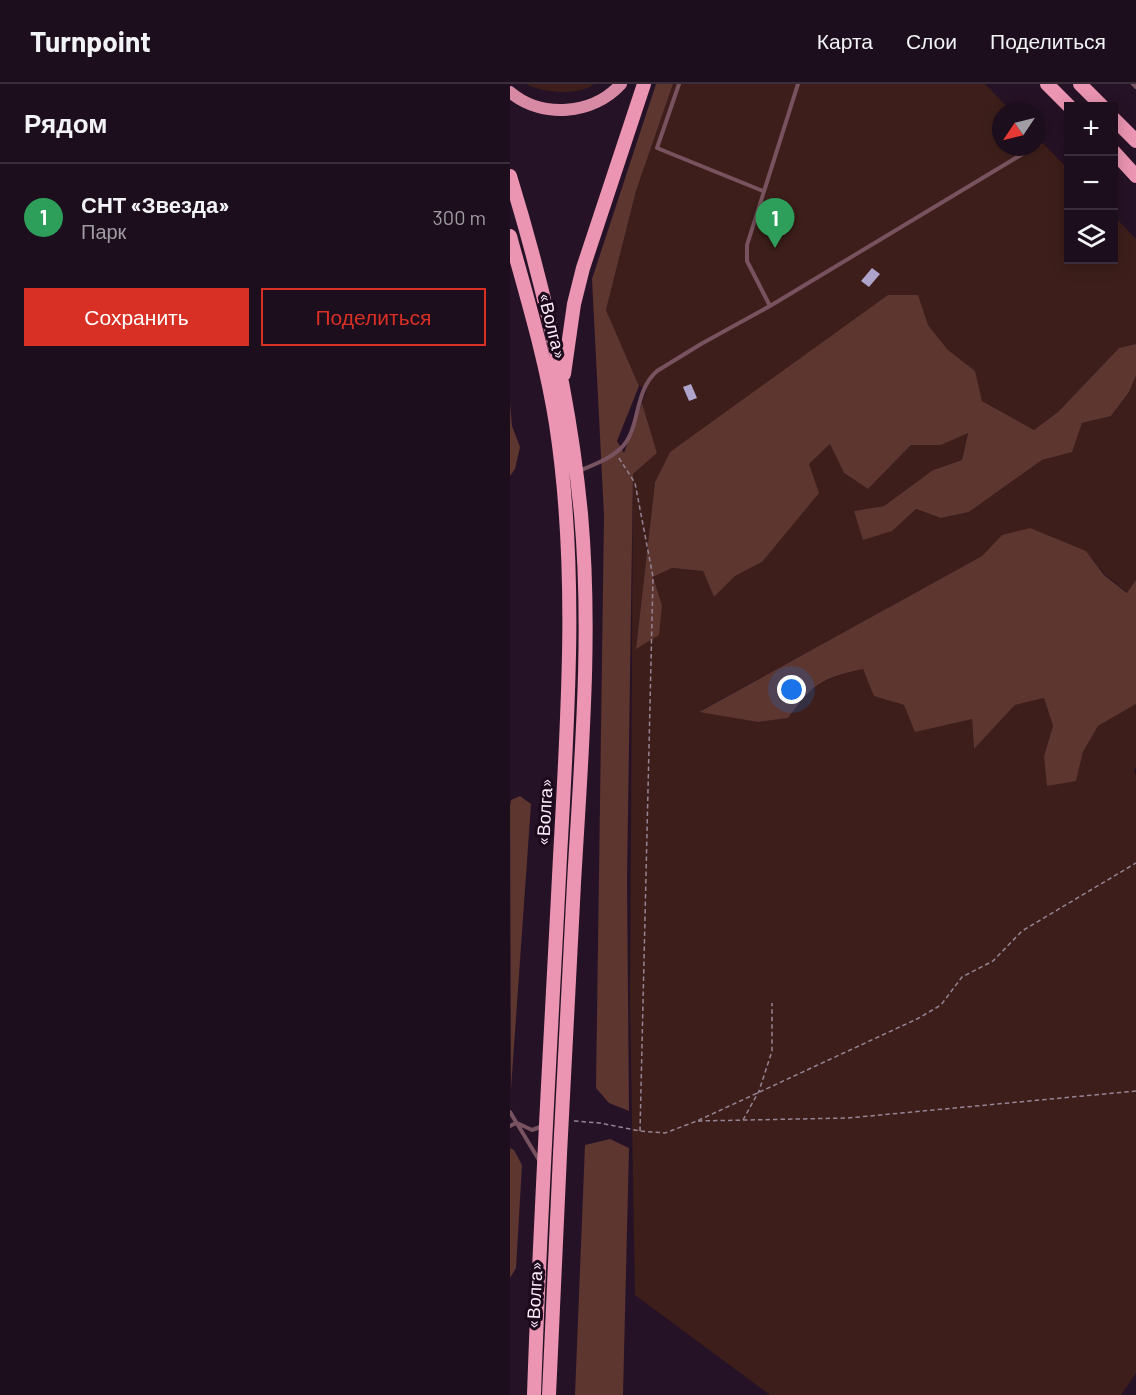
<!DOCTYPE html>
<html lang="ru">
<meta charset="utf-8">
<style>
body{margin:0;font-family:Barlow,sans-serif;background:#251725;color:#f1f3f6}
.controls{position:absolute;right:18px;top:18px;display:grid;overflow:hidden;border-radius:0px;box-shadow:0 3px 15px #0003}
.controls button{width:54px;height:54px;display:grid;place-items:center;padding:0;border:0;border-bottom:2px solid #3a2e3b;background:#1c0e1c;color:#f1f3f6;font:30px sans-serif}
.compass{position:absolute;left:482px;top:18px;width:54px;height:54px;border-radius:50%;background:#1c0e1c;box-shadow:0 3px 15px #0003;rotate:235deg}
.you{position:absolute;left:282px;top:606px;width:21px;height:21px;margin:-15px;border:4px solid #fff;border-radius:50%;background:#1a73e8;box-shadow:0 0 0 9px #1a73e833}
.badge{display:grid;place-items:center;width:39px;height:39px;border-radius:50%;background:#d93025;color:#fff;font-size:20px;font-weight:700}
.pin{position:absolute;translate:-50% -50px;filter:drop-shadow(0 2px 3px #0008)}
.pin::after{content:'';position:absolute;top:32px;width:21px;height:18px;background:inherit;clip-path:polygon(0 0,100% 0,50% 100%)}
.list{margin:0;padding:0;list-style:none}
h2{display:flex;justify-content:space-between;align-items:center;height:78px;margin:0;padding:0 24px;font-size:26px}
h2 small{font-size:20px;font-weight:400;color:#a09ca3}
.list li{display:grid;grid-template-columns:39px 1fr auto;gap:18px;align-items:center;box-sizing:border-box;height:108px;padding:0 24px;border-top:2px solid #3a2e3b}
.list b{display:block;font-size:22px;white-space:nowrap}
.list p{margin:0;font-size:20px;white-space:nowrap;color:#a09ca3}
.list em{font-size:20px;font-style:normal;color:#a09ca3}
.actions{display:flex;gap:12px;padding:18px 24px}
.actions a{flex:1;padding:14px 0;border:2px solid #d93025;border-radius:0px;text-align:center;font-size:21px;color:#d93025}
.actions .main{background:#d93025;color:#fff}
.icon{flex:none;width:33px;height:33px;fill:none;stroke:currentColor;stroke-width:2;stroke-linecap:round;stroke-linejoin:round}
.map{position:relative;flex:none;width:626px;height:1311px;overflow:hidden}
header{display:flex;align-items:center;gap:36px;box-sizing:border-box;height:84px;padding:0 30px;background:#1c0e1c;border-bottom:2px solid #3a2e3b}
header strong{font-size:28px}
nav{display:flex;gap:33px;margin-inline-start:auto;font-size:21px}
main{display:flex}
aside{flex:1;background:#1c0e1c}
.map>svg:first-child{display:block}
.green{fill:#3d1e1a}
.forest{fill:#5d3630}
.building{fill:#afa4cb}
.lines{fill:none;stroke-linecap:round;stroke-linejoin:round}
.path{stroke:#958495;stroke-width:1.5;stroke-dasharray:4.5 3;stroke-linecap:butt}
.service{stroke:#78535f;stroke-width:4}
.primary{stroke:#d88aa4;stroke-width:12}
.trunk{stroke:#eb95b2;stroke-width:14}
.labels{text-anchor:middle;stroke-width:6;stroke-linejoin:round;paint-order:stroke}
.street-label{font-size:18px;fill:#fdeefc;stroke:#1d091c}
</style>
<header>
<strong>Turnpoint</strong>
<nav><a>Карта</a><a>Слои</a><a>Поделиться</a></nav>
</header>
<main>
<aside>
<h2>Рядом<small></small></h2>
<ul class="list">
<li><span class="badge" style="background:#2e9e5b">1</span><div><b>СНТ «Звезда»</b><p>Парк</p></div><em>300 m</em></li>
</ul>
<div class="actions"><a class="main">Сохранить</a><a>Поделиться</a></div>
</aside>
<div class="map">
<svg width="626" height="1311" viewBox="0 0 626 1311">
<rect width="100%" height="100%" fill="#261226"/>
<path class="green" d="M16 0H84C69 12 32 9 16 0Z
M163 0H475L501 27H491V63H527V53L558 85V176H604V132L626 155V260L609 264 548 328 524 346 472 317 464 287 438 266 418 241 408 212 160 368 145 398 126 564 152 521 143 493 162 484 193 487 204 513 225 492 252 478 299 380 320 360 334 389 358 405 401 361H431L458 348 452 376 423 386 374 422 344 427 382 446 406 425 431 434 459 428 532 376 561 368 572 339 601 332 619 308 626 292V496L618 509 594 490 576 467 492 451 472 472 190 627 248 638 278 634C303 600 311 595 353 585L365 612 394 621 462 635 464 665 505 621 534 614 543 642 534 672 566 697 573 668 588 642 626 620V683L624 686 626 691V1289L611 1311H260L125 1211 120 917 123 390 147 369 132 319 137 305 129 302 96 226 126 107Z"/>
<path class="forest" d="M146 0H163L126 107 96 226 129 302 107 357 114 369 132 319 147 369 123 390 117 796 119 1027 99 1019 86 1004 94 431 82 195Z
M378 211H408L418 241 438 266 465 287 472 317 524 346 548 328 609 264 626 260V292L619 308 601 332 572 339 562 368 532 376 459 428 431 434 406 425 382 447 353 456 344 427 374 422 423 386 452 376 458 349 431 361H401L358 405 334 389 320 360 299 380 309 409 252 478 225 492 204 513 193 487 162 484 143 493 152 521 149 551 126 565 145 398 160 368Z
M0 319 2 342 10 363 5 385 0 392Z
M520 444 576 467 594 491 617 509 626 496V620L588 642 573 668 566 697 537 702 534 672 543 642 534 614 505 621 464 665 462 635 405 648 394 621 364 612 353 585C311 594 303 600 278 634L248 638 189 628 472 472 492 451Z
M10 712 21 720 1 1005 0 722 1 716Z
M100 1055 119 1064 113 1311H65L75 1061Z
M0 1064 4 1066 12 1081 6 1184 0 1194Z"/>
<path class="building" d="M362 184 370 190 359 203 351 197Z
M181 300 187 314 179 317 173 303Z"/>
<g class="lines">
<path class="path" d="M109 374 125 399 143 493 130 1047
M233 1036 249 1007 262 967V919
M64 1037 90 1039 130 1047 155 1049 187 1037 407 935 431 921 452 893 483 877 512 847 626 779
M188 1037 338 1034 626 1007"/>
<path class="service" d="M169 0 147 64 253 107
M623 0 626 3
M527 61 529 60
M260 222 237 177V161L288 0
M69 387C83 381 100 375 111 364 131 345 123 308 147 287L191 260 260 222 524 63
M0 1028 29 1076
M7 1039 22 1046 33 1042
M0 1042 6 1039"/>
<path class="primary" d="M0 8C32 35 83 31 111 0"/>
<path class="trunk" d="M537 0 559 22
M570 0 592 22
M604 35 626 57
M604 68 626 92
M0 92C34 202 60 315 71 430 82 553 71 676 64 799 55 970 46 1140 39 1311
M0 152C17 214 36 276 46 340 68 483 58 629 50 773 41 952 30 1131 24 1311
M54 290 64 220 73 184 134 0"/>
</g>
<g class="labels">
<g class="street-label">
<text transform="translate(42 242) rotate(76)" y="6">«Волга»</text>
<text transform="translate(35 728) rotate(-87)" y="6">«Волга»</text>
<text transform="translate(25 1211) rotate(-87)" y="6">«Волга»</text>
</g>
</g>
</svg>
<div class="controls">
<button>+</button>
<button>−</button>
<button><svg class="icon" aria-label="layers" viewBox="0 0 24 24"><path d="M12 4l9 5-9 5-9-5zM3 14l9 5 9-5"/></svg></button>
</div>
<svg class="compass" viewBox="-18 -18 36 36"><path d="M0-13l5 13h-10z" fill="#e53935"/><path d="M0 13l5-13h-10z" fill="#a09ca3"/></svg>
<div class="you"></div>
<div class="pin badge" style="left:265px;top:164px;background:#2e9e5b">1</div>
</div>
</main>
